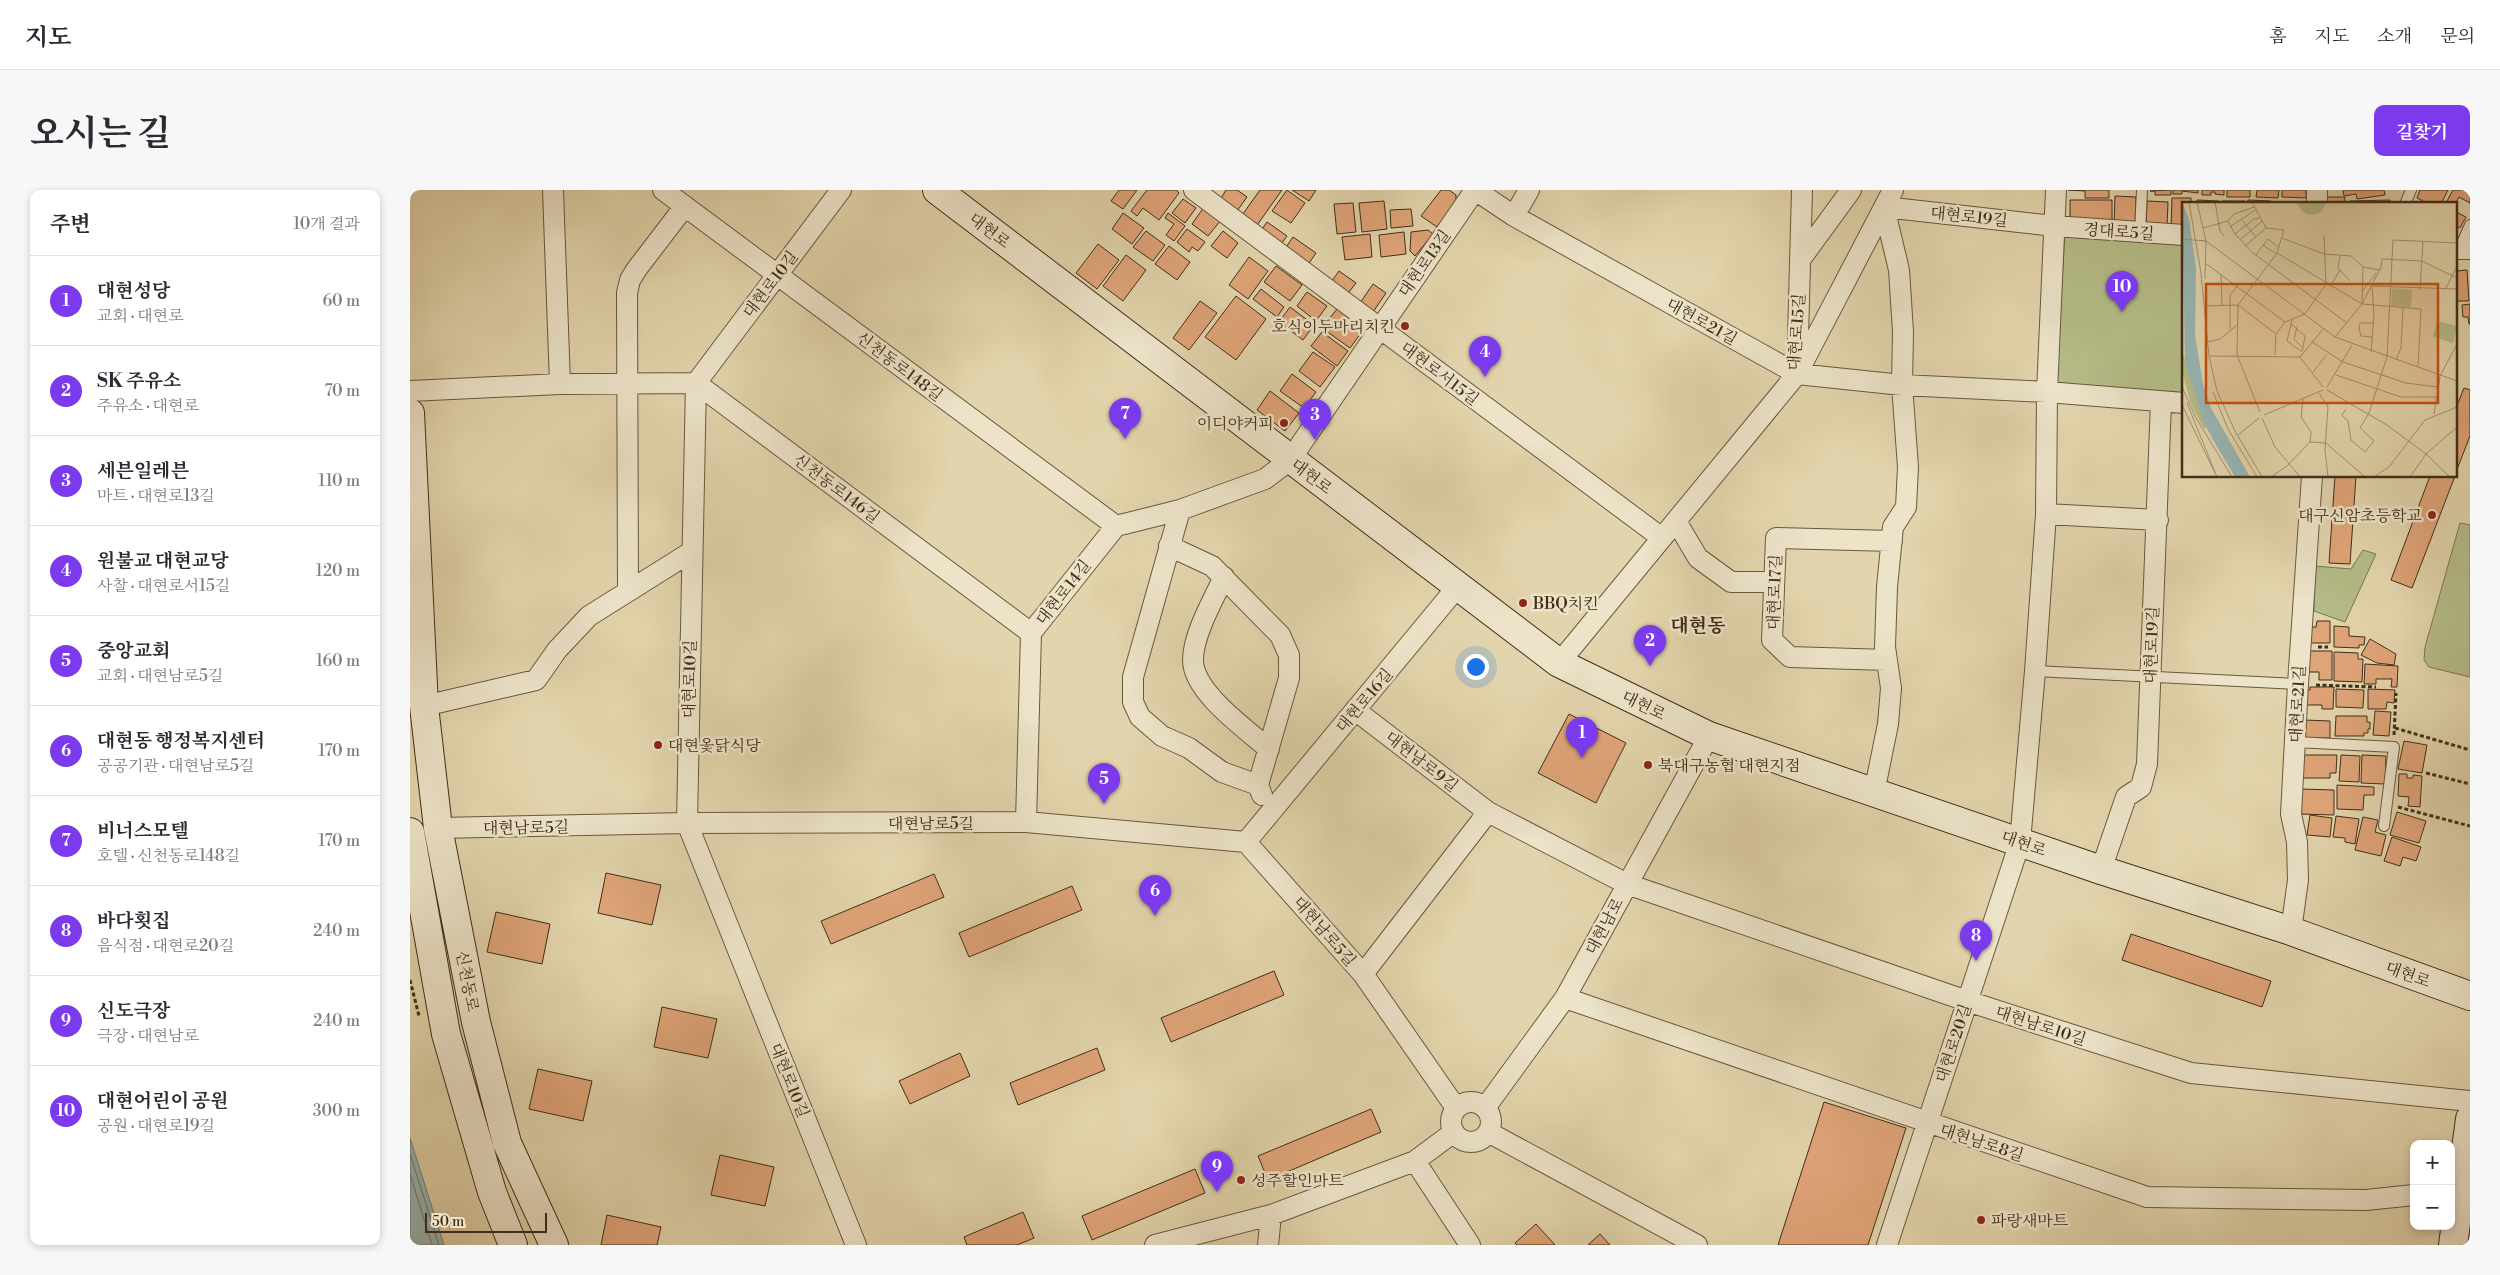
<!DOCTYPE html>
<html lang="ko">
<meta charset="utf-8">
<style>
body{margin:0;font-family:"Libre Bodoni","Noto Serif KR",serif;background:#f7f7f7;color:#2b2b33}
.controls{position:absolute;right:15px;bottom:15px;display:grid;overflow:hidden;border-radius:10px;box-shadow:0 2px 8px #0003}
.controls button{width:45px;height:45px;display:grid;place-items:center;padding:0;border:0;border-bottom:1px solid #e1e1e2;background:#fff;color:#2b2b33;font:25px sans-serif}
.scale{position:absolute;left:15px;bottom:12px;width:122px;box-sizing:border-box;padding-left:5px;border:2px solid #412e18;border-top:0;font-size:14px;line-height:18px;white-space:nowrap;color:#412e18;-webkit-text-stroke:4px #ece3c9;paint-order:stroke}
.you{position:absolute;left:1065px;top:476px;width:18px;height:18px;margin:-12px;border:4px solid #fff;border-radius:50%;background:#1a73e8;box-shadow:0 0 0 8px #1a73e833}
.badge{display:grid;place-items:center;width:32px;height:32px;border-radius:50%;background:#7c3aed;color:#fff;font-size:16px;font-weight:700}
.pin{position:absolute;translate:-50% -41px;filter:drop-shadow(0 1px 2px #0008)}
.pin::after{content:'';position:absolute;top:26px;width:18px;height:15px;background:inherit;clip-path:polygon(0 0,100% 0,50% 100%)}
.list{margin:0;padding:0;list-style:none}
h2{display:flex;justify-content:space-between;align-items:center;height:65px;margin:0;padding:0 20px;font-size:21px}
h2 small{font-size:16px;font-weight:400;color:#7c7c81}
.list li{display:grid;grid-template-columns:32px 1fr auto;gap:15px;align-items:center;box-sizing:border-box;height:90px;padding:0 20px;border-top:1px solid #e1e1e2}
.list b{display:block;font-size:19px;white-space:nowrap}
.list p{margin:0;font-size:16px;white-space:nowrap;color:#7c7c81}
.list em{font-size:16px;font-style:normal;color:#7c7c81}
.map{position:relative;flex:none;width:2060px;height:1055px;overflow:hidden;border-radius:10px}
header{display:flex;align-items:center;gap:30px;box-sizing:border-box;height:70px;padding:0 25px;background:#fff;border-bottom:1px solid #e1e1e2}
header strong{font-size:24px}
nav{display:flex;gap:28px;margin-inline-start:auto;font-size:18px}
.intro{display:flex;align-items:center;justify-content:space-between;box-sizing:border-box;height:120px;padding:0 30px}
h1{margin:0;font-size:35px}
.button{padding:12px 22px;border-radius:10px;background:#7c3aed;color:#fff;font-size:18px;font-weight:700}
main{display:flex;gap:30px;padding:0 30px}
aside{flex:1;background:#fff;border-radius:10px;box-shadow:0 2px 8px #0003}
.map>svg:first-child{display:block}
.green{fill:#b5bc88;stroke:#7b7550}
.water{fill:#98b6b4;stroke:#758076}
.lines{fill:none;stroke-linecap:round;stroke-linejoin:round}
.shore{stroke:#6c7266;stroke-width:1}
.building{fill:#dfa478;stroke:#412e18}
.lane-casing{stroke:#69583d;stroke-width:12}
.street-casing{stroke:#69583d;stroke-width:22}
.secondary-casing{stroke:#412e18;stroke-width:30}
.path{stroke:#412e18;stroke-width:3;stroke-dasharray:4 2.5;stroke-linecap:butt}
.lane{stroke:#ece3c9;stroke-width:10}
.street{stroke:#ece3c9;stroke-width:20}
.secondary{stroke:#ece3c9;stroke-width:28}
.poi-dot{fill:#8f2418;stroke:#ece3c9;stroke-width:2}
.labels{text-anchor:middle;stroke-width:5;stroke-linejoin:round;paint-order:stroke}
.street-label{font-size:16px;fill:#412e18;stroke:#ece3c9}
.poi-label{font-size:16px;fill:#412e18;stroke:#ece3c9;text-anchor:start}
.quarter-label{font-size:19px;font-weight:bold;fill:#412e18;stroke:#ece3c9}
.inset-road{fill:none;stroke:#a29271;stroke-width:1}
.view{fill:#c7500e;fill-opacity:0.15;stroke:#c7500e;stroke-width:2.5}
.inset-edge{fill:none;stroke:#412e18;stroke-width:2.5}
</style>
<header>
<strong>지도</strong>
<nav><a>홈</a><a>지도</a><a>소개</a><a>문의</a></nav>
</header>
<div class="intro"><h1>오시는 길</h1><a class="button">길찾기</a></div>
<main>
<aside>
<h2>주변<small>10개 결과</small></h2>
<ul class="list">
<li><span class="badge">1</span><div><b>대현성당</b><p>교회 · 대현로</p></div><em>60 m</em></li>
<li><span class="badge">2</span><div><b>SK 주유소</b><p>주유소 · 대현로</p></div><em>70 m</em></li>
<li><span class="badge">3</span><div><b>세븐일레븐</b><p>마트 · 대현로13길</p></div><em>110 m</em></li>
<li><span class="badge">4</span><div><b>원불교 대현교당</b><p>사찰 · 대현로서15길</p></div><em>120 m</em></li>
<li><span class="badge">5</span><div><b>중앙교회</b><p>교회 · 대현남로5길</p></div><em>160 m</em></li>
<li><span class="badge">6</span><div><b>대현동 행정복지센터</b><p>공공기관 · 대현남로5길</p></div><em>170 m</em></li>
<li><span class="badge">7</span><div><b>비너스모텔</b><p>호텔 · 신천동로148길</p></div><em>170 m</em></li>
<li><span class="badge">8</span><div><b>바다횟집</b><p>음식점 · 대현로20길</p></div><em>240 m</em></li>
<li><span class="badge">9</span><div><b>신도극장</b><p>극장 · 대현남로</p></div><em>240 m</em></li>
<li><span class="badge">10</span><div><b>대현어린이 공원</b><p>공원 · 대현로19길</p></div><em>300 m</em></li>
</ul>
</aside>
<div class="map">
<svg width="2060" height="1055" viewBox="0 0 2060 1055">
<rect width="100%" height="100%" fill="#e2d4ac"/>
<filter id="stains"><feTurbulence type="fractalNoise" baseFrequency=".004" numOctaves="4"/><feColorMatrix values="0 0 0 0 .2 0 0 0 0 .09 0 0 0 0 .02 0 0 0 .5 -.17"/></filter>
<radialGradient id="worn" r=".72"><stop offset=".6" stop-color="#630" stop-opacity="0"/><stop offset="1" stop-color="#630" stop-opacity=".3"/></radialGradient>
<path class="green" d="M1655 42 1774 51V204L1646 193Z
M2050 333 2060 335V487L2019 477 2014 470 2015 457Z
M1953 360 1966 364 1935 432 1904 421 1905 376 1941 379Z"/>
<path class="water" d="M0 948 34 1055H0Z"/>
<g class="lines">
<path class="shore" d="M0 964 29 1055
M0 984 22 1055"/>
</g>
<path class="building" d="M709 0H727L713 19 701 11Z
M737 0H766L769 3 749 30 733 18 727 26 721 21Z
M816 0H827L837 7 825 24 808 13Z
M850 0H872L845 38 830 28Z
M877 0 895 13 881 33 862 21Z
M882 0H906L899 11Z
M1031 0H1039L1046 5V11L1027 37 1011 26Z
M1658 0H1699V8H1675V1Z
M1761 0V5H1745V1H1740Z
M1763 0H1788V3L1772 1V4H1763Z
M1792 0H1814V5L1805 4V2H1801V5H1792Z
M1817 0H1840V7H1817Z
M1847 0H1869L1868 8 1846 7Z
M1872 0H1896V8L1872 7Z
M1933 0H1974L1975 5 1947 9 1946 4 1934 6Z
M2010 0H2038L2031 14H2019L2007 8Z
M2043 0H2060V13L2049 7 2045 14 2037 11Z
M1705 6 1726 7 1725 34 1704 33Z
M1914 7H1935L1934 14H1913Z
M1762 8H1781V14H1774V38H1761Z
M773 9 786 18 775 33 762 23Z
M1660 10H1702V30L1665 33 1660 27Z
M1787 10 1809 11V14H1787Z
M1838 10 1861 11V14H1837Z
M1980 10V14H1940V11Z
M974 11 977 39 952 42 949 13Z
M1737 11 1758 12 1757 37 1736 36Z
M1812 11H1835V14H1812Z
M943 13 946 42 927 44 924 14Z
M794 17 811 30 798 46 782 34Z
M1001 19 1003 36 981 38 980 20Z
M2046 22 2056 27 2050 38 2046 36Z
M713 23 734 38 722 54 702 39Z
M758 23 775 36 764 51 756 45 764 34 755 28Z
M857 32 877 46 868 58 849 44Z
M777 39 795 52 788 61 782 57 779 62 767 52Z
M1018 40 1023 44 1005 66 1000 61 1001 42Z
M736 41 755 55 743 71 723 57Z
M813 41 828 53 817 68 801 56Z
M994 42 996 64 971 67 969 45Z
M960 44 962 67 935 70 932 47Z
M883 47 906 63 895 79 872 63Z
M688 54 709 70 687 99 666 83Z
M759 56 780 72 767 90 745 74Z
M716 65 736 80 713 111 693 96Z
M839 67 858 81 838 109 819 95Z
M866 76 892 95 880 111 854 92Z
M2057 80 2059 111H2046V81Z
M929 81 946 93 936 106 919 95Z
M963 94 976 103 961 125 948 116Z
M851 99 874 117 867 127 843 109Z
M897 102 917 116 906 131 887 116Z
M826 106 856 129 826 170 795 147Z
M790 111 807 123 779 160 763 148Z
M2060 114V134H2059L2058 127H2053L2052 115Z
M880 117 904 135 893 150 869 132Z
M927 119 949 136 951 143 940 158 912 138Z
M912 142 938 161 927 176 901 156Z
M903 162 925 177 910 197 889 181Z
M882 184 906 202 894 218 870 201Z
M2054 198 2060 200V246L2046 282V218Z
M860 201 889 223 875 241 847 220Z
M1925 286H1946L1940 374 1919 373Z
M2020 286H2045L2002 398 1981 390Z
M1907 431H1920V453H1899V437H1906Z
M1924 436 1939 437V446L1955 447 1954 455H1949V458L1924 457Z
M1960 449 1986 464 1984 475 1967 473 1951 465Z
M1898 461H1922V490H1909V482H1898Z
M1924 462 1948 463V469H1953L1952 492 1924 491Z
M1955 474 1988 476 1987 497H1981L1982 489H1966V494H1954Z
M1900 497H1924L1923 519H1912V515H1895V500H1900Z
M1926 499 1954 500 1953 518 1926 517Z
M1958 499 1985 500 1984 513 1977 512 1976 519H1958Z
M1965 521 1981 522 1979 546 1963 545Z
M1159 524 1216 553 1186 613 1128 583Z
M1926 526H1957V532H1960V539H1958V543H1954V546H1925Z
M1894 530 1920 531V548H1894Z
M1994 551 2017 555 2012 583 1988 579Z
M1891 565H1927L1926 583H1920V588H1891Z
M1931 565 1950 566 1949 592 1929 591Z
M1952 565 1976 566 1975 594 1951 593Z
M1989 584H1997V588H2003V585L2012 586 2010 617 1998 616 1999 607 1988 606Z
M1927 595 1964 597V605H1954L1953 620 1927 619Z
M1891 599 1924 600V625L1890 624Z
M1987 622 2016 631 2009 653 1980 645Z
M1900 625 1922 628 1920 647 1897 645Z
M1926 626 1949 629 1945 654 1935 652V648L1923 647Z
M1953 627 1968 630 1965 642 1976 645 1971 666 1945 660Z
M1982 647 2011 657 2006 671 1993 667 1990 676 1974 671Z
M196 683 251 695 242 735 188 723Z
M524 684 534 707 421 754 411 731Z
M662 696 672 720 559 767 549 743Z
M86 722 140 734 132 774 77 762Z
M1721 744 1861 791 1852 817 1712 770Z
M864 781 874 805 761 852 751 828Z
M252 817 307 829 298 868 244 857Z
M687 858 695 880 608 915 600 893Z
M550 863 560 886 500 914 489 891Z
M128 879 182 891 173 931 119 919Z
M1414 912 1496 938 1458 1055H1368Z
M961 919 971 942 858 990 848 966Z
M310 965 364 977 355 1016 301 1005Z
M785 979 795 1003 682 1050 672 1026Z
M613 1022 624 1048 607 1055H557L554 1047Z
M197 1025 251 1037 247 1055H191Z
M1126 1034 1145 1055H1107L1105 1053Z
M1190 1044 1200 1055H1178Z"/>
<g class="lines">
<defs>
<path id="lane" d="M1995 14 2001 0
M1730 43 1732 0
M2053 59V51L2060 35
M1625 481 1888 494
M1885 552 1984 557 1974 636"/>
<path id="street" d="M143 0 150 194
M253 0 706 336
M431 0 286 193 277 633 446 1055
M784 0 1252 348
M1907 14V0
M1474 17 1644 36 1774 45
M1104 26 1119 0
M2046 59H2060
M1390 70 1441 0
M1389 180 1483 0
M0 201 150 194 286 193 621 443
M770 320 723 487V512L730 527 752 546 779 558 812 582 848 595
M1636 324 1748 330
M1266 331 1288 368 1321 392H1364
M759 356 802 376 870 445 879 465V488L848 595 852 605
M814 387C803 410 783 445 783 470 783 502 836 539 859 559
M218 400 217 103 220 90 226 80 275 16
M1477 470 1380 467 1362 450 1366 348 1482 351
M1149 473 1387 184 1392 0
M14 516 126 490 147 460 179 426 281 362
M945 520 1078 622 1217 694 1557 811 1781 883 2060 911
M1464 603 1478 534 1481 498 1475 457 1477 397 1483 337 1496 317 1498 277 1492 195 1493 142 1489 80 1474 17
M616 632 621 443 706 336 770 320 855 289 880 270 1065 0 1104 26 1387 184 1492 195 1637 202 1774 213
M28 638 277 633 616 632 836 652 953 784 1046 918
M836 652 1048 396
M1691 680 1716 607 1731 597 1737 574 1751 212
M1881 741 1888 690 1887 652 1881 624 1888 494 1902 286
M953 784 1078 622
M1155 808 1737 1007 1956 1010 2004 1005
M1041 932a20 20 0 1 1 40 0a20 20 0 1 1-40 0Z
M1075 918 1155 808 1299 546
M1078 942 1287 1055
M1005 971 1060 1055
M745 1055 861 1025 1005 971 1044 942
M858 1055 861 1025
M1477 1055 1610 652 1625 481 1636 324 1637 202 1646 0"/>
<path id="secondary" d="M527 0 1149 473 1299 546 1691 680 1881 741 2060 806
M0 223 14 516 28 638 66 832 97 953 144 1055
M0 642 36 844 82 1002 103 1055
M2043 1055 2060 929"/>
</defs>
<use href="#lane" class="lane-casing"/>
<use href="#street" class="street-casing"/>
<use href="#secondary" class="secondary-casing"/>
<path class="path" d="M1908 457H1918
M1906 495 1966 497
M1985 538 2060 560
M1984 545 1986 503
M2016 583 2060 594
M1988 617 2060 636
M0 790 9 826"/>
<use href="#lane" class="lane"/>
<use href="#street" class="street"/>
<use href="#secondary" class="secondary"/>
</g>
<g class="poi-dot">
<circle cx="995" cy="136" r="5"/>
<circle cx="874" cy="233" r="5"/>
<circle cx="2022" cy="325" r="5"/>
<circle cx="1113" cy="413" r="5"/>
<circle cx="248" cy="555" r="5"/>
<circle cx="1238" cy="575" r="5"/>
<circle cx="831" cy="990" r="5"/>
<circle cx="1571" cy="1030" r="5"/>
</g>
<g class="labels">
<g class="street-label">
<text transform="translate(1559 26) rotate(6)" y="6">대현로19길</text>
<text transform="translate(580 40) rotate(37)" y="6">대현로</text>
<text transform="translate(1709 41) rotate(4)" y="6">경대로5길</text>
<text transform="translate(1014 73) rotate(-55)" y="6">대현로13길</text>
<text transform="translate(360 94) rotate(-53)" y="6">대현로10길</text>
<text transform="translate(1292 131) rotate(29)" y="6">대현로21길</text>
<text transform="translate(1386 142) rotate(-86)" y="6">대현로15길</text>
<text transform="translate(490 176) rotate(37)" y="6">신천동로148길</text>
<text transform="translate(1030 183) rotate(37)" y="6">대현로서15길</text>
<text transform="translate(902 286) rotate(37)" y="6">대현로</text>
<text transform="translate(427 298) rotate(37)" y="6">신천동로146길</text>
<text transform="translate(653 402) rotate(-52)" y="6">대현로14길</text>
<text transform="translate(1364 402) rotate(-88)" y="6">대현로17길</text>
<text transform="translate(1741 455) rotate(-88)" y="6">대현로19길</text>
<text transform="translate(279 489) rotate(-89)" y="6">대현로10길</text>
<text transform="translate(954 510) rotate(-50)" y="6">대현로16길</text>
<text transform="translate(1887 514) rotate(-87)" y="6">대현로21길</text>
<text transform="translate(1234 515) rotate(26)" y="6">대현로</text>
<text transform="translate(1012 571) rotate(38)" y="6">대현남로9길</text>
<text x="521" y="639">대현남로5길</text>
<text transform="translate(116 637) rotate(-1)" y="6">대현남로5길</text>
<text transform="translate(1614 653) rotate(19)" y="6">대현로</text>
<text transform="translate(1194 736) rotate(-62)" y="6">대현남로</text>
<text transform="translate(915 741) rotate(49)" y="6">대현남로5길</text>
<text transform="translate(1998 784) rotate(20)" y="6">대현로</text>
<text transform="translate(58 791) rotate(79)" y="6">신천동로</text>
<text transform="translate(1631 835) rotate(18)" y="6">대현남로10길</text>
<text transform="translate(1543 853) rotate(-72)" y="6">대현로20길</text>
<text transform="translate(380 890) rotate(68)" y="6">대현로10길</text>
<text transform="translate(1572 952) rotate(18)" y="6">대현남로8길</text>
</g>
<g class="poi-label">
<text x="985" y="142" text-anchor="end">호식이두마리치킨</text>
<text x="864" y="239" text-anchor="end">이디야커피</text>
<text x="2012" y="331" text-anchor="end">대구신암초등학교</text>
<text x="1123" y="419">BBQ치킨</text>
<text x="258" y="561">대현옻닭식당</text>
<text x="1248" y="581">북대구농협 대현지점</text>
<text x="841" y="996">성주할인마트</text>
<text x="1581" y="1036">파랑새마트</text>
</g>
<g class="quarter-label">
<text x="1288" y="442">대현동</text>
</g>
</g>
<g transform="translate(1772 12)">
<rect width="275" height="275" fill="#e2d4ac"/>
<path d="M114 0H145L138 11 127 13 120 9ZM210 86 230 88 229 105 209 104ZM255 119 275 124 271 141 251 135ZM0 148 24 226 22 227 9 202 0 169Z" fill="#b5bc88"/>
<path d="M0 0 7 17 14 66 13 133 21 182 29 206 68 275H53L34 243 22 221 3 159Z" fill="#98b6b4"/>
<path class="inset-road" d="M7 0 19 71 27 154 35 189 53 229 80 275M15 0 24 39 23 77M33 0 38 29 42 34M70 0 84 26 102 28 95 51 56 103 55 153 78 210M59 17 74 35M46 19 53 32 71 51 165 121M48 25 73 8M21 26 46 19 52 12 72 5M53 32 72 17 78 16M100 36 142 52 169 54 181 65 198 68M0 37 24 39 153 135 275 179M58 38 80 19M81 43 94 52M63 44 84 26M95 51 180 102 239 107 236 165M74 53 86 37 96 45M158 53 156 66 168 79M23 61 103 120M39 72 40 104M190 84 275 87M148 85 158 68M238 88 241 39M263 88 275 64M180 90 194 71M180 102 199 65 200 57 240 59 275 76M23 104 56 103 94 132M110 118 105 139 119 149M109 122 123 134 120 150M115 125 112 137 120 145M48 127V93L55 84M153 135 180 102 181 65M190 135 179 134 177 126 178 121H191M25 140 38 137 55 123M130 140 161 160 224 181 256 185M189 150 192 113 190 84M93 153 94 132 103 120 123 112 144 82 142 33M27 154 118 155 141 185M118 155 142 126M214 158 219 146 221 106M131 170 145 152M154 173 219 195H255M0 185 14 216 50 275M145 185 170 143M145 188 205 223 244 252 268 275M31 190 46 227 75 275M137 191 146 205 143 248 146 275M121 197 119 215 129 230 128 240M5 201 35 275M0 203 33 271M164 207 160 213 166 219 169 238 183 250 192 239 178 226 187 211 205 155 211 38 275 41M252 212 258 174 275 142M82 213 141 188M80 216 93 245 118 275M56 233 77 216M144 241 183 275M89 275 105 264 128 240 144 241M192 275 207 265 243 218 275 205M228 275 244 252 275 225"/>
<path class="view" d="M24 82H256V201H24Z"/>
<rect width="275" height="275" class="inset-edge"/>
</g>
<rect width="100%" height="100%" filter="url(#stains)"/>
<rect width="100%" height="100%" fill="url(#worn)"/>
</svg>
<div class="controls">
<button>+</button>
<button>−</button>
</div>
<div class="scale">50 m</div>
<div class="you"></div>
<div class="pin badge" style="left:1172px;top:568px">1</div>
<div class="pin badge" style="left:1240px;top:476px">2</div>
<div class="pin badge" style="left:905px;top:250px">3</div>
<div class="pin badge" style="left:1075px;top:187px">4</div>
<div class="pin badge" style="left:694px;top:614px">5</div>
<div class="pin badge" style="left:745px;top:726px">6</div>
<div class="pin badge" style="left:715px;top:249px">7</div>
<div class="pin badge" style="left:1566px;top:771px">8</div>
<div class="pin badge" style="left:807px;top:1002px">9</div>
<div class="pin badge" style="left:1712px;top:122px">10</div>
</div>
</main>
